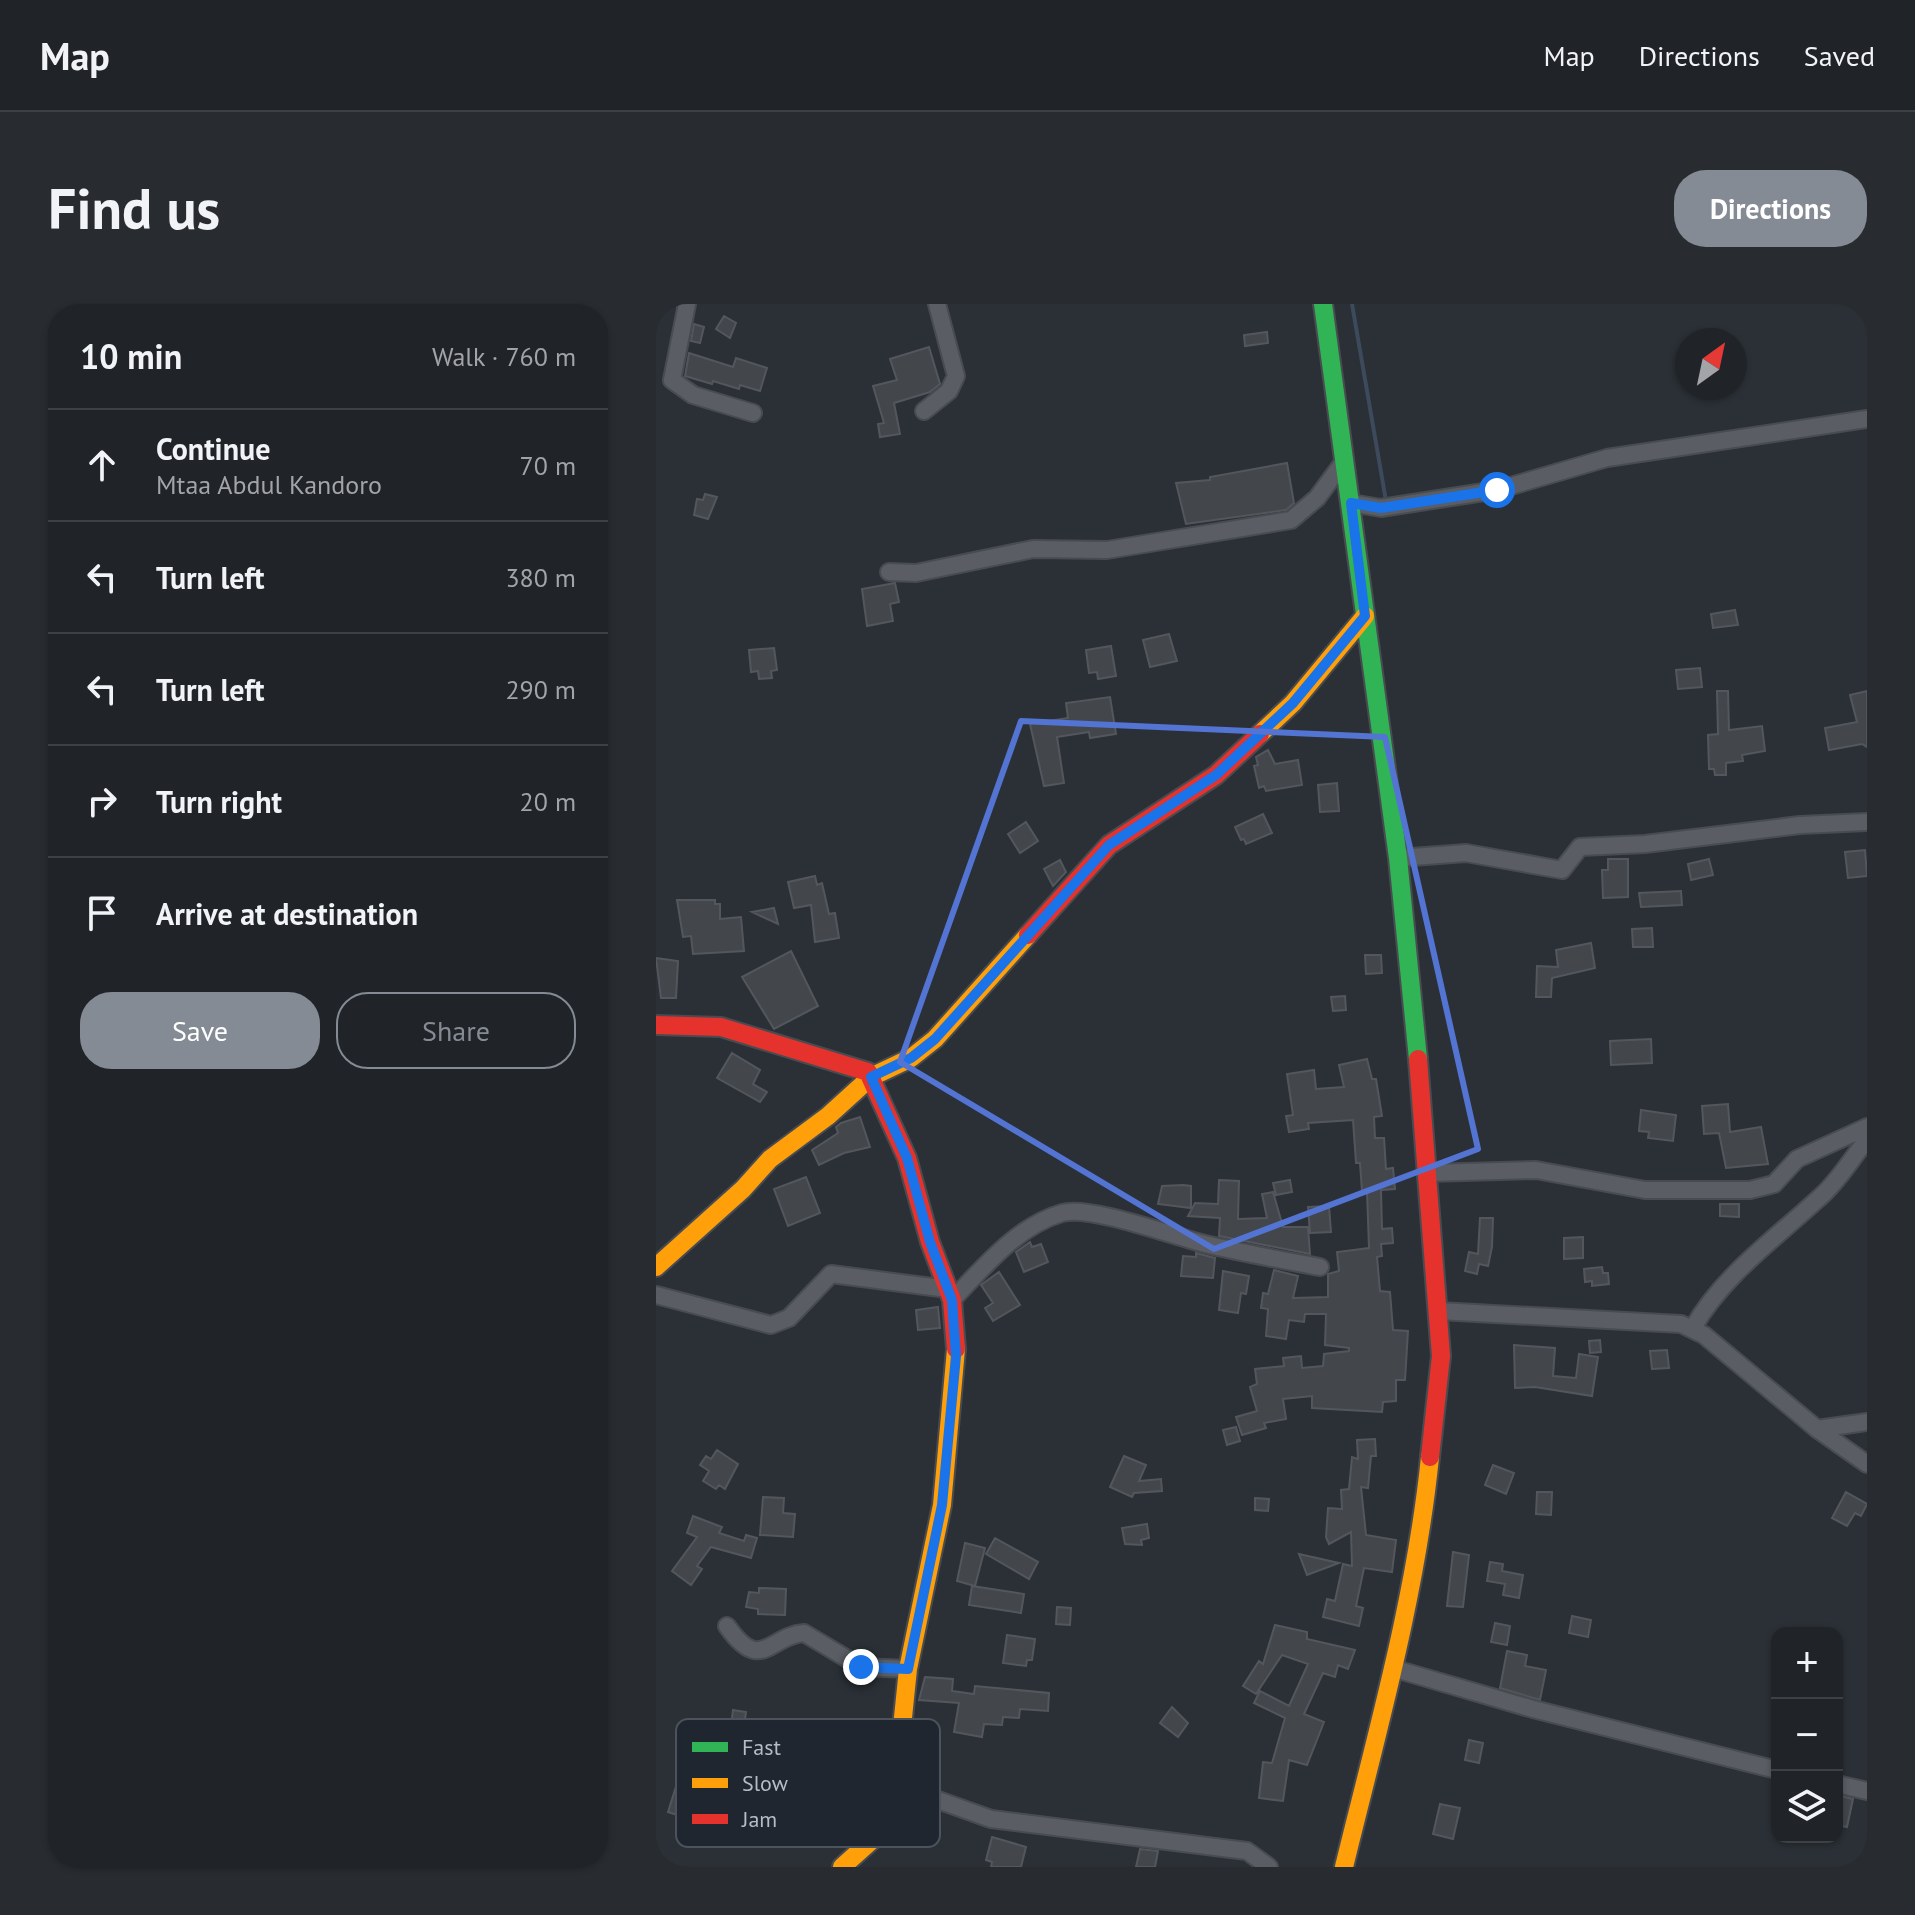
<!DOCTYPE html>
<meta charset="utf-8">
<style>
body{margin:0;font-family:"PT Sans",sans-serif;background:#282c30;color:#f1f3f6}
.controls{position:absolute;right:24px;bottom:24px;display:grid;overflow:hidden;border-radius:16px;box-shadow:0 2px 6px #0004}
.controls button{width:72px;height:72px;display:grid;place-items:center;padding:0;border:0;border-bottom:2px solid #3d4145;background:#202428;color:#f1f3f6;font:40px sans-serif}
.compass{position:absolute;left:1019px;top:24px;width:72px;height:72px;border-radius:50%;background:#202428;box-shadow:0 2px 6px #0004;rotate:33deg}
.stop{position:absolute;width:24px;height:24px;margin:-18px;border:6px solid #1a73e8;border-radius:50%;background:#fff}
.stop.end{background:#1a73e8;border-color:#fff;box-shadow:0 2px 8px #0008}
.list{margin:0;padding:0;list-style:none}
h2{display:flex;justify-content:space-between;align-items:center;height:104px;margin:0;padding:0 32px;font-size:34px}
h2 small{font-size:26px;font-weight:400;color:#a2a4a8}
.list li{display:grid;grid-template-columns:52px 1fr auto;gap:24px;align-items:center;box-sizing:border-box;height:112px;padding:0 32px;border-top:2px solid #3d4145}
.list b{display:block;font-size:30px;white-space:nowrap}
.list p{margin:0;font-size:26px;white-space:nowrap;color:#a2a4a8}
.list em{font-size:26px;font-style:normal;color:#a2a4a8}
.actions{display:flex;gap:16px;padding:24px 32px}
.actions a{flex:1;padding:18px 0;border:2px solid #858b94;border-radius:32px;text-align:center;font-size:28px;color:#858b94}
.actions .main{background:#858b94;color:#fff}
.icon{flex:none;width:44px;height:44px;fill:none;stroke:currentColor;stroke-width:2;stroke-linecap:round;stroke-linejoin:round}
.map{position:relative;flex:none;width:1211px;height:1563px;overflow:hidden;border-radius:32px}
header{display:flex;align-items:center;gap:48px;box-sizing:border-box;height:112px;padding:0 40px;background:#202428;border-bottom:2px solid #3d4145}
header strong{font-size:38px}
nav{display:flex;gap:44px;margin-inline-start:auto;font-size:28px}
.intro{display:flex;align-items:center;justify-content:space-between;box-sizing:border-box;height:192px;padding:0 48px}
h1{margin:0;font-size:56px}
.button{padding:20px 36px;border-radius:32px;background:#858b94;color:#fff;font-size:28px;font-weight:700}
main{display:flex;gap:48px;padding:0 48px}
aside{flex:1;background:#202428;border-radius:32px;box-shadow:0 2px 6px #0004}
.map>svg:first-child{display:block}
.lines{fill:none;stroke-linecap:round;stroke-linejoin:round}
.stream{stroke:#3c4a5c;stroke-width:4}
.building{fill:#43474c;stroke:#53575d;stroke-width:2}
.street-casing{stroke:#484c51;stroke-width:20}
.fast-casing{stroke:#484c51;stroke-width:22}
.slow-casing{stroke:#484c51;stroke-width:22}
.jam-casing{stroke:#484c51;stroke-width:22}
.street{stroke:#5a5e64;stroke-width:16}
.fast{stroke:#30b455;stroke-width:18}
.slow{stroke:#ff9f0a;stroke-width:18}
.jam{stroke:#e5322d;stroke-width:18}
.route{stroke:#1a73e8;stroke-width:10}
.marked{fill:none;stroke:#5374d2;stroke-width:6;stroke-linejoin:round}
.key{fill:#1f262f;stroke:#4c535c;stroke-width:2}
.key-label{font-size:22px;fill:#b6bcc6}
</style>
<header>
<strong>Map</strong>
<nav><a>Map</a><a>Directions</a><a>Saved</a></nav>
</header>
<div class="intro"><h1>Find us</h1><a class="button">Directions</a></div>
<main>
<aside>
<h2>10 min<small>Walk · 760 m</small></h2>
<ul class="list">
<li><svg class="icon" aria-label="ahead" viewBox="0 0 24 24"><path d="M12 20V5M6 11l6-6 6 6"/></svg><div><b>Continue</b><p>Mtaa Abdul Kandoro</p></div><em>70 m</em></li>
<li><svg class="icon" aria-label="left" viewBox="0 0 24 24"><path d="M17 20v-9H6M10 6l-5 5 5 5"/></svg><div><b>Turn left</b></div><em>380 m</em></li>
<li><svg class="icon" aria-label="left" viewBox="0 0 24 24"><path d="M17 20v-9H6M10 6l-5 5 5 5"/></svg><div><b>Turn left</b></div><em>290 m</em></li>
<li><svg class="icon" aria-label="right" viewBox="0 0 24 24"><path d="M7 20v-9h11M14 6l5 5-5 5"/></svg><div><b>Turn right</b></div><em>20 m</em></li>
<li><svg class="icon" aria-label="arrive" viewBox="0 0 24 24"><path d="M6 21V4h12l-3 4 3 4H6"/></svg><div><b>Arrive at destination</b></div></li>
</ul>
<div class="actions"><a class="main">Save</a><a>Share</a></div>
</aside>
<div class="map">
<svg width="1211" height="1563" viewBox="0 0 1211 1563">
<rect width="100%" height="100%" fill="#2a3036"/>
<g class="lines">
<path class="stream" d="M696 0 730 197"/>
</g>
<path class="building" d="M68 12 80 19 74 34 60 25Z
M38 20 48 23 44 39 35 37Z
M611 28 612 39 589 42 588 31Z
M273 43 284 80 274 88 238 99 244 130 224 133 222 120 228 119 217 82 241 76 234 55Z
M33 49 77 63 80 54 111 64 104 87 84 81 83 85 57 77 56 80 29 72Z
M631 159 638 199 630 206 530 220 520 179 554 176V173Z
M49 190 61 193 52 215 38 211 41 195 47 196Z
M239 279 243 298 234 300 237 317 211 322 206 285Z
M1079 306 1082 321 1057 324 1055 310Z
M513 330 521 357 494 363 487 336Z
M455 342 460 372 442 375 441 368 433 369 430 346Z
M118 344 121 366 115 367 116 374 103 375 102 367 95 368 93 346Z
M1044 364 1046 383 1022 385 1020 366Z
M1061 387H1072L1073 426 1106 422 1109 447 1086 451 1087 457 1070 459V471H1059L1058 465H1053L1052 431 1062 430Z
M1211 387V443L1206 440 1173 446 1169 424 1201 418 1194 391Z
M454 393 460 430 434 434 433 428 401 433 408 479 388 482 374 420 412 414 410 399Z
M612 446 619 460 642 456 646 481 610 487 608 482 603 484 598 462 602 461 600 453Z
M681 479 683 507 664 508 662 481Z
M607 510 616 529 590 540 588 535 585 536 579 523Z
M370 518 382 537 364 549 352 530Z
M1209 546 1211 572 1192 574 1189 548Z
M952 555H972V593L947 594 946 566H952Z
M1053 555 1057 571 1035 576 1032 560Z
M404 556 410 568 397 582 388 565Z
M159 572 161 581 166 579 173 610 179 609 183 634 159 638 155 601 138 604 132 578Z
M1025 587 1026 601 985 603 983 589Z
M21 596H59V600H64V615L85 613 88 647 37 650 35 632 27 633Z
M118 604 122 620 96 608Z
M996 624 997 643H977L976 625Z
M935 639 939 664 896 674 895 693H880L881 662 902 663 900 646Z
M135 647 162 702 118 725 86 673Z
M709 651H725L726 669 710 670Z
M0 654 22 657 20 694H5Z
M689 692 690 706 677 707 675 693Z
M995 735 996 759 955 761 954 737Z
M76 749 104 766 97 780 111 788 104 798 61 774Z
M711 755 716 775H720L726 812 718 813 719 834H728L730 865 737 864 739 885 725 886 726 925 736 924 737 939 725 940 726 952 721 953 724 987 734 988 737 1026 752 1027 749 1076H740V1097L727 1098 726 1108 656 1104V1092L627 1095 630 1115 608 1119 610 1124 586 1131 580 1113 601 1107 594 1083 601 1080 599 1065 628 1062 627 1054 645 1052 646 1064 667 1062 668 1050 693 1047V1044L669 1041 670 1010H649L648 1018 633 1016 630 1035 610 1032 612 1005 605 1004 607 989 612 990 618 966 642 972 637 994 672 993V970L683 967 681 948 713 944 711 887H706L704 859H700L697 816 652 819 653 825 633 828 630 812 637 811 631 770 658 766 660 785 688 783 683 761Z
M1072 800 1074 828 1105 823 1112 860 1070 864 1063 829 1048 830 1046 802Z
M985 806 1020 811 1017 837 992 834 993 828 983 827Z
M204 813 214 843 188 849 163 861 156 846 182 829 180 823 185 819Z
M150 873 164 909 132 922 118 885Z
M563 876 583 877 582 915 611 914 606 890 617 888 627 923H652L654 950 563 932 564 914 532 912 539 899 562 900Z
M634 876 636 888 620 891 617 879Z
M527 881 535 882V904L502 900 506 882Z
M1064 900H1083V913L1064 912Z
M673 902 675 928 654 929 652 903Z
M824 914H837L836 943 832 962 823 960 821 970 809 967 813 948 822 950Z
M927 933V954L908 955V934Z
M374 938 376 943 385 940 392 958 368 968 360 948Z
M540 949 559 954 557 974 525 972 527 952 540 953Z
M946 963 947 969H952L953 980 936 982V977L929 978 928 965Z
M567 967 593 972 590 990 585 989 582 1009 563 1006Z
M343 968 364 1001 337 1017 329 1004 337 999 325 981Z
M282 1003 284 1024 262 1026 260 1006Z
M944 1036 945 1048 934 1049 933 1037Z
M858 1041 899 1044 897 1072 920 1074 923 1050 942 1053 936 1092 879 1083 859 1084Z
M1011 1046 1013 1064 996 1065 994 1047Z
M580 1123 584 1137 571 1141 567 1126Z
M719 1135 720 1152H715L712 1184 705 1183 710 1231 740 1236 736 1268 708 1264 700 1302 707 1304 703 1322 667 1313 671 1295 679 1297 687 1260 696 1262 695 1228 673 1240 670 1233 672 1204 686 1205 685 1186 693 1185 696 1153 702 1155 701 1136Z
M61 1146 82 1160 69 1185 63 1181 60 1185 47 1177 53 1167 44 1161 50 1152 55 1155Z
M468 1152 490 1161 483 1177 505 1175 506 1187 478 1189 476 1193 454 1183Z
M837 1161 858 1169 850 1190 829 1181Z
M881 1188H896L895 1211 880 1210Z
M1190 1188 1211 1200 1205 1212 1199 1209 1191 1222 1176 1214Z
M107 1193 128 1194 127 1209 139 1210 137 1233 104 1231Z
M599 1194 613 1195 612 1207 599 1206Z
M37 1212 66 1223 63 1229 88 1237 90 1231 101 1234 95 1254 55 1243 41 1262 46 1265 35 1281 16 1267 41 1233 31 1229Z
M491 1220 493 1234 485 1236 486 1241 469 1240 466 1224Z
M339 1234 382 1258 373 1275 330 1250Z
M309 1239 329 1244 319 1282 301 1277Z
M797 1248 813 1251 807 1303 791 1302Z
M643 1250 683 1259 651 1271Z
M834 1258 847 1260 846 1267 867 1271 863 1294 847 1291 849 1280 831 1277Z
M316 1282 368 1290 365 1309 313 1301Z
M103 1284 130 1285 129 1311 102 1310V1305L90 1303 93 1288 103 1289Z
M401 1303 415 1304 414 1321 400 1320Z
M916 1312 935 1316 932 1333 913 1329Z
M839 1319 854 1322 851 1341 835 1338Z
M619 1321 651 1328V1335L699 1346 692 1365 682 1361 679 1373 667 1369 648 1410 668 1418 651 1461 633 1456 627 1497 603 1494 607 1458 616 1459 629 1414 598 1399 604 1387 633 1402 652 1360 626 1351 600 1390 587 1382 603 1357 607 1360Z
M351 1331 379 1335 376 1356H371L370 1362 347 1359Z
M851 1347 871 1351 869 1362 890 1366 884 1396 844 1384Z
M269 1373 297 1375 296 1387 318 1390 319 1382 393 1389 392 1407 364 1405 363 1414 347 1413 346 1421 328 1420 326 1433 298 1428 303 1399 263 1396Z
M516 1403 532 1419 522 1433 504 1419Z
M77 1406 90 1408 83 1455 71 1454Z
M813 1436 827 1439 823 1459 809 1456Z
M22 1476 41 1483 31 1514 12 1508Z
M1181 1491 1197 1495 1191 1523 1181 1521Z
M784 1500 804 1504 797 1535 777 1530Z
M336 1533 370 1543 365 1563H335L336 1558 330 1556Z
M484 1545 502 1547 499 1563H480Z"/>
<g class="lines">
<defs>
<path id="street" d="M31 0 16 76 37 91 97 109
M268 107 293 87 300 72 281 0
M695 199 725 204 841 186 951 154 1211 115
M233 268 260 269 377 245 451 246 635 216 661 194 689 156
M742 554 810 549 906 566 924 543 989 540 1144 521 1211 518
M773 869 880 866 989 886H1094L1118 880 1141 855 1211 823
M0 991 115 1021 133 1014 175 970 292 985
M296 996C327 964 361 922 406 909 434 901 517 932 549 940 587 949 626 956 664 963
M783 1007 1025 1020 1048 1031 1161 1125 1211 1160
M1037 1024C1066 972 1120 934 1163 894 1182 878 1195 855 1211 836
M1161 1125 1211 1118
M71 1322C105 1371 114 1331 148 1329L205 1363 252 1365
M736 1364 877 1405 1121 1466
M1181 1480 1211 1487
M240 1481 335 1515 591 1547 613 1563"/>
<path id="fast" d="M667 0 742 554 762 755"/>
<path id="slow" d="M604 430 637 399 709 312
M0 963 87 885 114 855 172 812 215 773 255 754 279 735 372 631
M186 1563 216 1536 227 1518 240 1481 252 1365 286 1201 300 1045
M688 1563C721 1428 760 1292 774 1153"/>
<path id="jam" d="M372 631 453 541 560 471 604 430
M0 721 65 723 212 768 251 854 274 938 296 996 300 1045
M762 755 785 1052 774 1153"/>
</defs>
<use href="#street" class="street-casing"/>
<use href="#fast" class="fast-casing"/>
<use href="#slow" class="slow-casing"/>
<use href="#jam" class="jam-casing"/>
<use href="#street" class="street"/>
<use href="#fast" class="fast"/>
<use href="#slow" class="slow"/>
<use href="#jam" class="jam"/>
</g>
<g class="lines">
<path class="route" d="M205 1363 252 1365 286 1201 300 1052 296 996 274 938 251 854 215 773 255 754 279 735 453 541 560 471 637 399 709 312 695 199 725 204 841 186"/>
</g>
<path class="marked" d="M365 417 729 433 822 845 558 945 244 758Z"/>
<rect x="20" y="1415" width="264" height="128" rx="12" class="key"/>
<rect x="36" y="1438" width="36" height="10" fill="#30b455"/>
<rect x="36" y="1474" width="36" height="10" fill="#ff9f0a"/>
<rect x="36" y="1510" width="36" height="10" fill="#e5322d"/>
<g class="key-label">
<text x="86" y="1451">Fast</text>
<text x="86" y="1487">Slow</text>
<text x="86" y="1523">Jam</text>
</g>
</svg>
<div class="controls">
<button>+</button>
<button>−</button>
<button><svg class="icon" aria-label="layers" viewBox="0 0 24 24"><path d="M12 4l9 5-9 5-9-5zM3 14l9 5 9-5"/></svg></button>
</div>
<svg class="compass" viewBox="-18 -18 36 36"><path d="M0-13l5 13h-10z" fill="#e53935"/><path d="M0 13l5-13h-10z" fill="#a2a4a8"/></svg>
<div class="stop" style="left:841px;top:186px"></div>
<div class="stop end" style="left:205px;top:1363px"></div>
</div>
</main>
